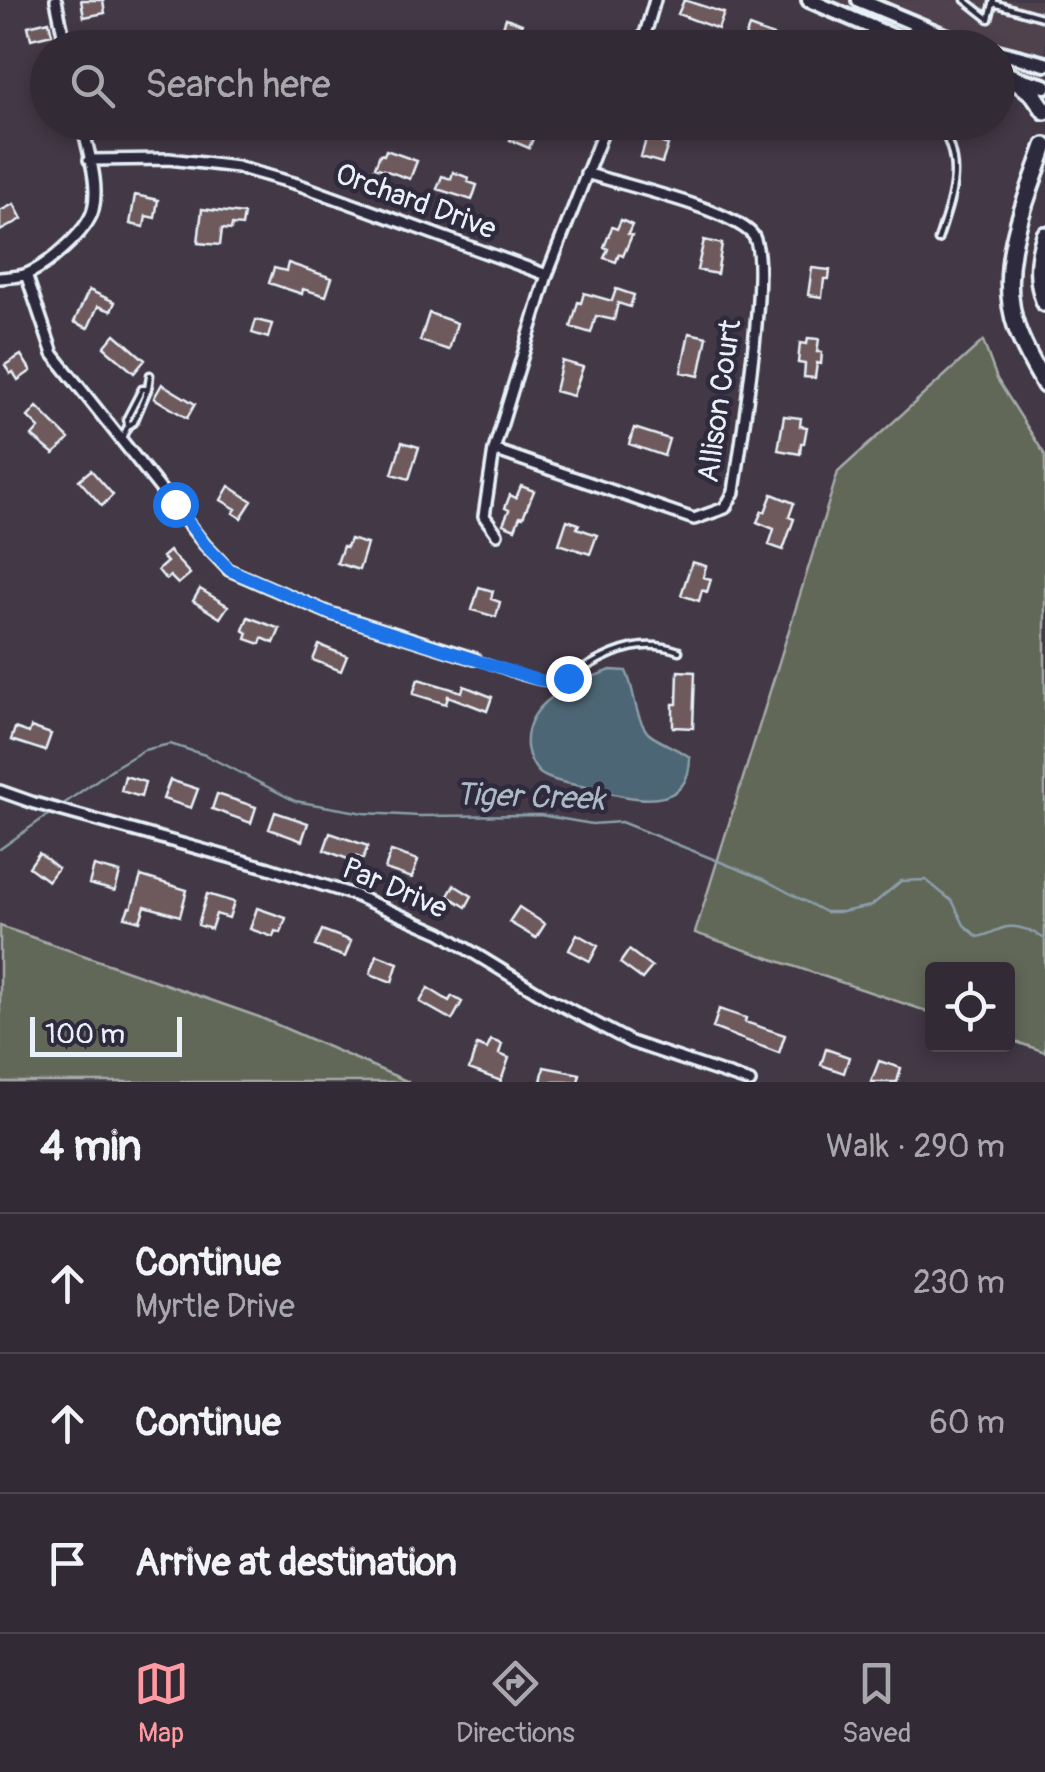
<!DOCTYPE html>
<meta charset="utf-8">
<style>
body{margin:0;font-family:Pangolin,sans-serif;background:#3d3640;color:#f1f3f6}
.controls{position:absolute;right:30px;bottom:30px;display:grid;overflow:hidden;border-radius:10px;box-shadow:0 5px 15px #0003}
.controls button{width:90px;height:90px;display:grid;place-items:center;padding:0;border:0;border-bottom:2px solid #4d464f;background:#322a34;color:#f1f3f6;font:50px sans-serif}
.scale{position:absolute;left:30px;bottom:25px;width:152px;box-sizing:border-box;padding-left:10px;border:5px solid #e8f1f8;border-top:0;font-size:28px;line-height:35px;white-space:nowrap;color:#e8f1f8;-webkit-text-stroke:8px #2f2a3d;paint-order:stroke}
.stop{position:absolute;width:30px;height:30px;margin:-22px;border:8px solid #1a73e8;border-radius:50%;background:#fff}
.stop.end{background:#1a73e8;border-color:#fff;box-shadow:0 2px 10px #0008}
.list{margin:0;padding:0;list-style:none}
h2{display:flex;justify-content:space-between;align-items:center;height:130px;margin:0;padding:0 40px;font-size:42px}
h2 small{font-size:32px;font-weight:400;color:#a8a7ac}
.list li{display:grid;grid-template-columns:65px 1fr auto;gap:30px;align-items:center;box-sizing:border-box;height:140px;padding:0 40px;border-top:2px solid #4d464f}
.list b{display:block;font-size:38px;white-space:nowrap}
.list p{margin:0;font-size:32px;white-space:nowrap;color:#a8a7ac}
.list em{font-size:32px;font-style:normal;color:#a8a7ac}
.icon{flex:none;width:55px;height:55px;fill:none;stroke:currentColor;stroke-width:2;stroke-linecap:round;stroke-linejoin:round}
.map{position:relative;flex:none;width:1045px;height:1082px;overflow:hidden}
.search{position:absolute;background:#322a34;box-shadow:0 5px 15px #0003;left:30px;right:30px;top:30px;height:110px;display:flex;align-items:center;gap:25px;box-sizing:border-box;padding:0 35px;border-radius:55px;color:#a8a7ac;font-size:38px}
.sheet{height:550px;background:#322a34}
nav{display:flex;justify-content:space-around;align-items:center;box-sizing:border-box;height:140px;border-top:2px solid #4d464f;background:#322a34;font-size:28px;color:#a8a7ac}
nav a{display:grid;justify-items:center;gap:5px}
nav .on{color:#ff9aa2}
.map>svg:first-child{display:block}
.built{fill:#4f424d}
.green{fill:#626759;stroke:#a5aca8;stroke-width:2.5}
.water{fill:#4d6674;stroke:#8b9ea9;stroke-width:2.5}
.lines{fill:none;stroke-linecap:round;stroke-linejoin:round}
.stream{stroke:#8b9ea9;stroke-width:2.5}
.building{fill:#6e5a5c;stroke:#e8f1f8;stroke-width:2.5}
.service-casing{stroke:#e8f1f8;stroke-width:11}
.minor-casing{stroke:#e8f1f8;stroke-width:16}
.secondary-casing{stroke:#e8f1f8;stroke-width:20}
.motorway-casing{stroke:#e8f1f8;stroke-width:22}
.service{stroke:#2f2a3d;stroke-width:4}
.minor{stroke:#2f2a3d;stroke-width:9}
.secondary{stroke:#2f2a3d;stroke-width:12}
.motorway{stroke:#2f2a3d;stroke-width:15}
.route{stroke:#1a73e8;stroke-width:12}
.labels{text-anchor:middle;stroke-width:9;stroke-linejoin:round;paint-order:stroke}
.street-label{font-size:30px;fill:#e8f1f8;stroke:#2f2a3d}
.water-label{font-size:32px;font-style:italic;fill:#aab9c3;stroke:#2f2a3d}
</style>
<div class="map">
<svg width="1045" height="1082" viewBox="0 0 1045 1082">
<rect width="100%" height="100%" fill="#423846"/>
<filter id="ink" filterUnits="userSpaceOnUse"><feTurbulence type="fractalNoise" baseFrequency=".01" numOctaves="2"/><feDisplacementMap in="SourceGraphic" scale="20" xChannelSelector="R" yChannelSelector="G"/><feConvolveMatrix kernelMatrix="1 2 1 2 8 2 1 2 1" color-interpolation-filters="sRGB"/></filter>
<g filter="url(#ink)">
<path class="built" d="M827 0H1045V57L1024 72 998 63V48L956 47Z"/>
<path class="green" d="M983 341 997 379 1045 455V1052L1008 1039V969H932V1013L695 933 838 472Z
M0 926 259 1017 409 1082H0Z"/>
<path class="water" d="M611 670 626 671C635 690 634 716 648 733 655 740 680 750 690 757 690 819 622 796 586 787 572 784 553 782 541 774 534 769 528 756 527 747 523 700 575 683 611 670Z"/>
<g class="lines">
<path class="stream" d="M58 808 115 767 144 750 170 744 205 755 295 801 364 813 419 816 540 815 592 824 621 822 763 879 825 912H842L871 906 901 881 926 880 953 902 964 925 978 937C988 935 994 931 1003 928 1017 924 1034 932 1045 939
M0 849 52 812"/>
</g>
<path class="building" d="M81 0H103L105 13 84 17Z
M684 0 724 13 718 29 678 14Z
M506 18 522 24 517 39 501 33Z
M49 21 52 34 31 39 28 26Z
M749 27 784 40 781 48H762L744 40Z
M518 122H540L529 148 510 140Z
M647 122 667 129 662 143 668 145 662 163 641 157 647 136 642 135Z
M386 150 417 161 410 179 375 167 380 154 384 155Z
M453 172 469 178 468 182 477 185 472 200 437 189 442 176 451 179Z
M135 195 158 200 155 218 146 216 144 227 130 224Z
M14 204 22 219 0 231V211Z
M202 209 244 214 242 226 232 225 231 230 222 229 220 245 198 243Z
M621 220 632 225 628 234 632 235 623 256 619 254 616 262 604 258 608 249 604 247 612 227 617 229Z
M704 240 722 244 717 274 697 270Z
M288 263 332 278 326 296 303 289 302 294 269 283 274 268 286 271Z
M812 268 830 270 829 279H824L822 297 808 295Z
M616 289 634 295 630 307 618 303 614 320 596 316 591 333 571 327 578 302 581 303 584 293 612 301Z
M89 290 115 302 111 311 98 306 88 328 74 322Z
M429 313 457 323 449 350 420 341Z
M256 320 272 324 268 338 252 333Z
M689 333 707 337 699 376 681 372Z
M115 334 145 360 134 373 104 347Z
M808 338 819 339 817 352H822L821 364 817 363 815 378 804 377 805 364 798 363 800 343 807 344Z
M21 355 31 371 18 380 13 372 10 374 5 365Z
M562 361 583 367 573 396 555 391Z
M162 384 195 404 187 418 154 398Z
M37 407 69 439 54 454 32 436 39 428 28 417Z
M784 416 801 418 800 426 807 427 804 443H801L800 454 778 450Z
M634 428 669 439 664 456 629 444Z
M402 442 419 447 409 479 392 474Z
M91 470 113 495 102 506 79 480Z
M229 486 252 501 241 518 233 513 236 509 221 500Z
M521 486 534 491 523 517 520 516 515 529 503 524 509 510 505 508 510 495 516 498Z
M772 494 794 503 789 517 794 519 783 550 769 545 774 529 757 522 762 511 765 512Z
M567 520 579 524 577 528 597 535 590 554 559 544Z
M350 539 367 544 359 570 337 563 343 546 347 547Z
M169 551 190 574 178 584 170 576 166 580 158 570 167 562 162 557Z
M692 562 706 566 703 577 711 579 707 592 702 590 699 601 681 595Z
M479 587 493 591 491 599 500 602 496 617 472 610Z
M200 589 228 606 220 618 193 601Z
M248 617 280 629 274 643 262 638 260 644 246 639 248 633 243 630Z
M319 645 347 656 341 671 313 660Z
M678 671 695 672 693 728 673 727V704H677Z
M418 679 462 692 464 686 492 697 487 711 448 696 446 704 413 694Z
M31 727 51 734 45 751 11 740 15 728 29 733Z
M125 776 145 782 141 797 121 791Z
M170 780 198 789 191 808 163 799Z
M217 794 256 807 251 823 212 809Z
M275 812 308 823 302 841 269 829Z
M330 833 368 846 363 859 354 856 353 861 324 850Z
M391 851 418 860 412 878 385 869Z
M39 853 58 868 48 881 29 867Z
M94 866 120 873 115 891 89 884Z
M141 876 187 890 180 916 145 906 140 921 125 917 129 907 131 908Z
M454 885 472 896 466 907 448 896Z
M207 894 234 902 229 918 216 914 211 929 198 925Z
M519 907 545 924 536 938 509 922Z
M257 908 286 918 281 933 275 931 273 937 250 929Z
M322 930 351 941 345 957 315 946Z
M577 934 598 946 590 961 569 950Z
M629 950 652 967 642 979 620 963Z
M377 955 398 963 392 982 370 974Z
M428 988 449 1001 452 996 462 1002 452 1020 420 1002Z
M719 1009 746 1018 745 1022 785 1035 779 1053 713 1028Z
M491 1040 502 1044 499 1054 509 1058 501 1081 469 1069 477 1045 487 1049Z
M826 1049 849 1057 844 1073 821 1065Z
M879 1061 901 1068 897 1082H871Z
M544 1067 580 1074 578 1082H541Z"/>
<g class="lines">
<defs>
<path id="service" d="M965 0 989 19 994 0
M993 3 1045 18
M937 122C966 162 952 197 938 240
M148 389 150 375
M123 436 128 426 127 418 142 389H148L134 422 128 426
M475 659C495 666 533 683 552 682 566 682 577 672 588 666 617 649 646 639 679 651"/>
<path id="minor" d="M56 0 66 48
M641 48 655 0
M89 160 169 159 237 167 297 184 547 275
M26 274 53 354 205 545 229 570 329 613 475 659
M0 278C8 277 17 277 24 275 45 268 87 232 93 210 100 183 87 149 82 122
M494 450 694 519 725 508 734 492C739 453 773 256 752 234 728 208 623 185 586 173
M497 534 484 516 494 450 547 275 607 122
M0 791 34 803 269 868 354 895 441 933 544 996 631 1042 750 1082"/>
<path id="secondary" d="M809 0 920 48
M859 0 940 34 983 48
M998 52 1045 64
M998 73 1045 86"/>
<path id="motorway" d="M1012 77 1034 95 1045 111
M1045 146C1025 205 995 266 1017 329 1024 349 1035 367 1045 385
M1045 235C1037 259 1036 280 1045 303"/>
</defs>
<use href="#service" class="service-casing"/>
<use href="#minor" class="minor-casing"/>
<use href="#secondary" class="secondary-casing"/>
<use href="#motorway" class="motorway-casing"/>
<use href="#service" class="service"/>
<use href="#minor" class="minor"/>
<use href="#secondary" class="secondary"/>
<use href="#motorway" class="motorway"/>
</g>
</g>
<g class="lines" filter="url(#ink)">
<path class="route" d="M175 504 205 545 230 570 329 613 538 680 554 682 568 678"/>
</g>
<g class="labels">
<g class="street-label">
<text transform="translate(416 201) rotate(20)" y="10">Orchard Drive</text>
<text transform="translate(719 401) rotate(-82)" y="10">Allison Court</text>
<text transform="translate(395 888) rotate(23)" y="10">Par Drive</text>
</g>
<g class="water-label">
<text transform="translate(530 796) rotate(2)" y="11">Tiger Creek</text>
</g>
</g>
</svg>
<div class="controls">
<button><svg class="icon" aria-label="locate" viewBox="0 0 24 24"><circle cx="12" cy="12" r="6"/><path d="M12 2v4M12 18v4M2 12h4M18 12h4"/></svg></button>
</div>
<div class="scale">100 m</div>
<div class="stop" style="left:175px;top:504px"></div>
<div class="stop end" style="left:568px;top:678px"></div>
<div class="search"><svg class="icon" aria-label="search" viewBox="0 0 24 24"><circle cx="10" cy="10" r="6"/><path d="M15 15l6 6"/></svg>Search here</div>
</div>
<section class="sheet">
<h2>4 min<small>Walk · 290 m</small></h2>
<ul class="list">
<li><svg class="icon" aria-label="ahead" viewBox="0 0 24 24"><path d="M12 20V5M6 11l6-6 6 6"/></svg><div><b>Continue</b><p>Myrtle Drive</p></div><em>230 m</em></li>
<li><svg class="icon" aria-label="ahead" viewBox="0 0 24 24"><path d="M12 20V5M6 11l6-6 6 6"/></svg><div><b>Continue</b></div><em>60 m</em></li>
<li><svg class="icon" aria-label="arrive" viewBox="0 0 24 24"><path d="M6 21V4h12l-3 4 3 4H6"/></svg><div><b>Arrive at destination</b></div></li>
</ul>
</section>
<nav>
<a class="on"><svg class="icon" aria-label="map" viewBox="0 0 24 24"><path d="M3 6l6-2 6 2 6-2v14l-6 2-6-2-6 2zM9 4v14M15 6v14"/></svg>Map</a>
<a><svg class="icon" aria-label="directions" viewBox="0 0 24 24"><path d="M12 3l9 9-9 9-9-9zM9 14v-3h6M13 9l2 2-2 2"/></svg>Directions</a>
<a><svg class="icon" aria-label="saved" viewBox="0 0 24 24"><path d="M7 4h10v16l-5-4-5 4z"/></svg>Saved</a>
</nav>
